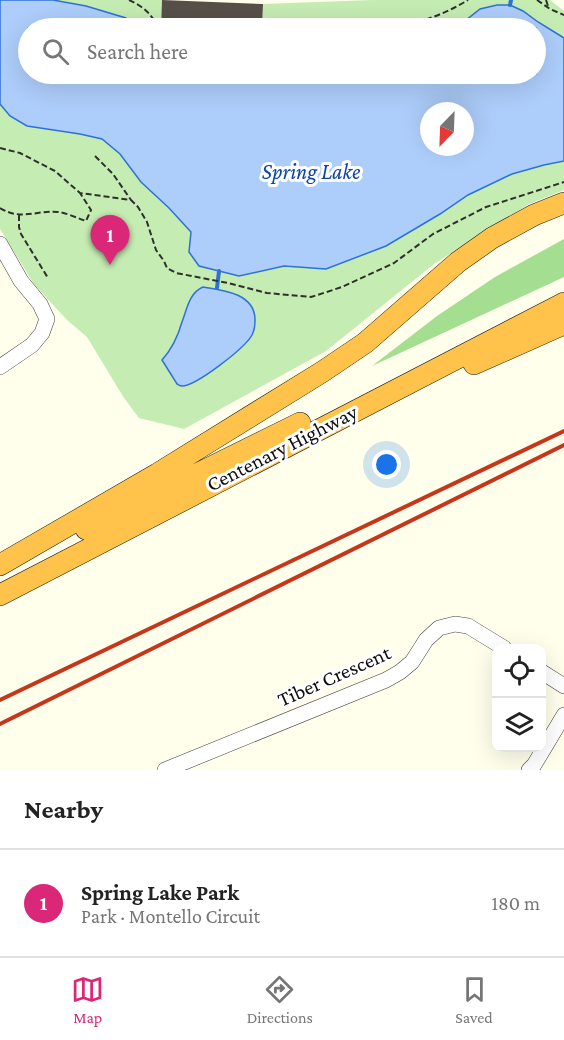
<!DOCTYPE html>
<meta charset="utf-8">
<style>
body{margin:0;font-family:"Crimson Pro",serif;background:#f2f2f2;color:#222}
.controls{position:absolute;right:18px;bottom:18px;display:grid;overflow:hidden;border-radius:12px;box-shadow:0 6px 24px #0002}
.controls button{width:54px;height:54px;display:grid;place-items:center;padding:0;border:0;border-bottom:2px solid #e0e0e0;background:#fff;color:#222;font:30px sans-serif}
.compass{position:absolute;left:420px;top:102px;width:54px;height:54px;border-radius:50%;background:#fff;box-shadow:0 6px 24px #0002;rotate:203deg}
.you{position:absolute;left:387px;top:465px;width:21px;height:21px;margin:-15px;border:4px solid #fff;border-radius:50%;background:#1a73e8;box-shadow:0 0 0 9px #1a73e833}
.badge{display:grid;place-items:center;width:39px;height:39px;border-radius:50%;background:#db2777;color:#fff;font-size:20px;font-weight:700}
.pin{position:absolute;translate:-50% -50px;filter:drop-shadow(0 2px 3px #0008)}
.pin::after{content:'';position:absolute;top:32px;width:21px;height:18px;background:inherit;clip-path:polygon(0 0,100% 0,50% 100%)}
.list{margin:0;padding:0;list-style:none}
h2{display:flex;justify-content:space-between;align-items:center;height:78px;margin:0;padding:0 24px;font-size:26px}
h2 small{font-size:20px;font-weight:400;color:#767676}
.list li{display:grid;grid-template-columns:39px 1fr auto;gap:18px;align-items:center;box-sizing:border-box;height:108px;padding:0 24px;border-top:2px solid #e0e0e0}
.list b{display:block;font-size:22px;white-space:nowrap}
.list p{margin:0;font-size:20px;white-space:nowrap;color:#767676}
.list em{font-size:20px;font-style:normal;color:#767676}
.icon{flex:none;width:33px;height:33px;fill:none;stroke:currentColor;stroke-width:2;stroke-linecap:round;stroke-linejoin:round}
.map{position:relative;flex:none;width:564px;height:770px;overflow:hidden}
.search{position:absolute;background:#fff;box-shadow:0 6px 24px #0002;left:18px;right:18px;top:18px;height:66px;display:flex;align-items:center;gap:15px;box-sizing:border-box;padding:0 21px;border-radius:33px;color:#767676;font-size:22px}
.sheet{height:186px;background:#fff}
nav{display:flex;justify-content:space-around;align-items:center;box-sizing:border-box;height:84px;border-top:2px solid #e0e0e0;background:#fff;font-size:16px;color:#767676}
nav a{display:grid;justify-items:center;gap:3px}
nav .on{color:#db2777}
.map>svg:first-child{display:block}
.green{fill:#c5ecb3}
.forest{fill:#a4de91}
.water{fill:#adcdfa;stroke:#2e71d7;stroke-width:1.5;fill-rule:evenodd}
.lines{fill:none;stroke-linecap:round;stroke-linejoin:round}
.stream{stroke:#2e71d7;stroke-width:4}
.building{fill:#565048}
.minor-casing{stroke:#404040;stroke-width:16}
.highway-casing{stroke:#1e1e1e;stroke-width:22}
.path{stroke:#2f2f2f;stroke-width:2;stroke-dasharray:6 3;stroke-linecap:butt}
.minor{stroke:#fff;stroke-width:15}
.highway{stroke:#ffc24a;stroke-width:21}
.rail{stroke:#c6361b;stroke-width:4}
.labels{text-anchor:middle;stroke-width:6;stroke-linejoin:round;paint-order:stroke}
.street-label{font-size:21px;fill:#0d0d0d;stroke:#fff}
.water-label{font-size:22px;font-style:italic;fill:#0d44a7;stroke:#fff}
</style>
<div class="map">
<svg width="564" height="770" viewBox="0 0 564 770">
<rect width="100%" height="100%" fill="#ffffec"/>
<path class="green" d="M53 0H162L161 28H137L126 18 86 6Z
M372 0H550L564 11V38L538 22 523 11 480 9 461 24 452 28H262L263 4Z
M0 104 10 116 27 126 80 134 102 139 120 154 141 182 169 208 191 232 189 252 239 276 284 266 326 269 440 214 468 195 512 174 544 165 564 161V190L529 204 434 264 326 351 184 429 139 418 124 398 87 337 67 320 34 284 0 229Z"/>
<path class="forest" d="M564 239V277L372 366 437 316 495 277Z"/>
<path class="water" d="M0 0H53L86 6 126 18 137 28H28V74H536V28H452L461 24 480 9 497 5H510L523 11 538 22 564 38V161L544 165 512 174 468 195 440 214 386 246 326 269 284 266 239 276 199 266 189 252 191 232 169 208 141 182 120 154 102 139 80 134 27 126 10 116 0 104ZM429 111H465V147H429Z
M203 287C224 290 256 294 255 321 255 326 254 331 252 335 245 348 196 386 182 386 180 386 179 385 177 384L162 360C172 349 178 336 182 322 187 309 189 293 203 287Z"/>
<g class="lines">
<path class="stream" d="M510 5 511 0
M217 288 219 271"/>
</g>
<path class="building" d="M162 0 263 4 262 28H161Z"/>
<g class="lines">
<defs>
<path id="minor" d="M0 244 21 281 40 304 47 319 42 333 32 345 0 367
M542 672 564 686
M165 770 386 680 400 672 412 662 426 640 439 628 455 624 468 626 504 648
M529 770 534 765 564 715"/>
<path id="highway" d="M474 364 564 324
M86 529 300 423
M0 565 157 474 322 372 365 343 458 262 492 238 534 215 564 203
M0 595 564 303"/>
</defs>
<use href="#minor" class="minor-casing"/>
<use href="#highway" class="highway-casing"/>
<path class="path" d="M129 0C142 6 153 14 157 28
M537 0 550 9 564 15
M546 0 548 6
M273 28C278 24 283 21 290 20 310 16 338 24 357 28
M391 28C418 24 445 14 468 0
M0 148 20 153 55 171 80 193 131 200 138 207 147 222 156 250 164 261 167 268 176 273 228 283 267 293 311 297 342 287 394 263 433 234 486 207 564 182
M95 156 113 174 131 200
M0 208C21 221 36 210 58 212 67 213 77 218 86 221L91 210 80 193
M19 215V227L21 234 48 278"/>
<use href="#minor" class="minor"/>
<use href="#highway" class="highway"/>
<path class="rail" d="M0 700 564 431
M0 724 564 445"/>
</g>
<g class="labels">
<g class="street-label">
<text transform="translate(282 448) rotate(-27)" y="7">Centenary Highway</text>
<text transform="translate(334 676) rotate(-24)" y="7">Tiber Crescent</text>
</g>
<g class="water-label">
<text x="311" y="179">Spring Lake</text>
</g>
</g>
</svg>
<div class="controls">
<button><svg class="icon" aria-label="locate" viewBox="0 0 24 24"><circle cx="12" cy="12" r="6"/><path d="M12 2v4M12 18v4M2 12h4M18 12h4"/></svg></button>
<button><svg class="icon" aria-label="layers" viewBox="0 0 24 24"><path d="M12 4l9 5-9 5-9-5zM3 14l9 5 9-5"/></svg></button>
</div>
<svg class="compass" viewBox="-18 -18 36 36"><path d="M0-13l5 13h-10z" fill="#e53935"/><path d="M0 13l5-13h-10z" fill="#767676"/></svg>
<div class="you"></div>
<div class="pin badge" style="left:110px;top:265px">1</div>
<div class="search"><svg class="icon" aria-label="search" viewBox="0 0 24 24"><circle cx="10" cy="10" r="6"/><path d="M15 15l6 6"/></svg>Search here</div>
</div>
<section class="sheet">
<h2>Nearby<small></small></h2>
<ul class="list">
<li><span class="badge">1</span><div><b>Spring Lake Park</b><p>Park · Montello Circuit</p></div><em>180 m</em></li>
</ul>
</section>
<nav>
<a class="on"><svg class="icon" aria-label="map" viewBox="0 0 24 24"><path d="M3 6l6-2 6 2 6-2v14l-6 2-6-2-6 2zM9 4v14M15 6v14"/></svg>Map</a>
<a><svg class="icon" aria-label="directions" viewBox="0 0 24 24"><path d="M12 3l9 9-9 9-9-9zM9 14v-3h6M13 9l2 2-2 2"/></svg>Directions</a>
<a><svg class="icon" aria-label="saved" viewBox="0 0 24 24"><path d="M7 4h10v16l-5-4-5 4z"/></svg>Saved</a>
</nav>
